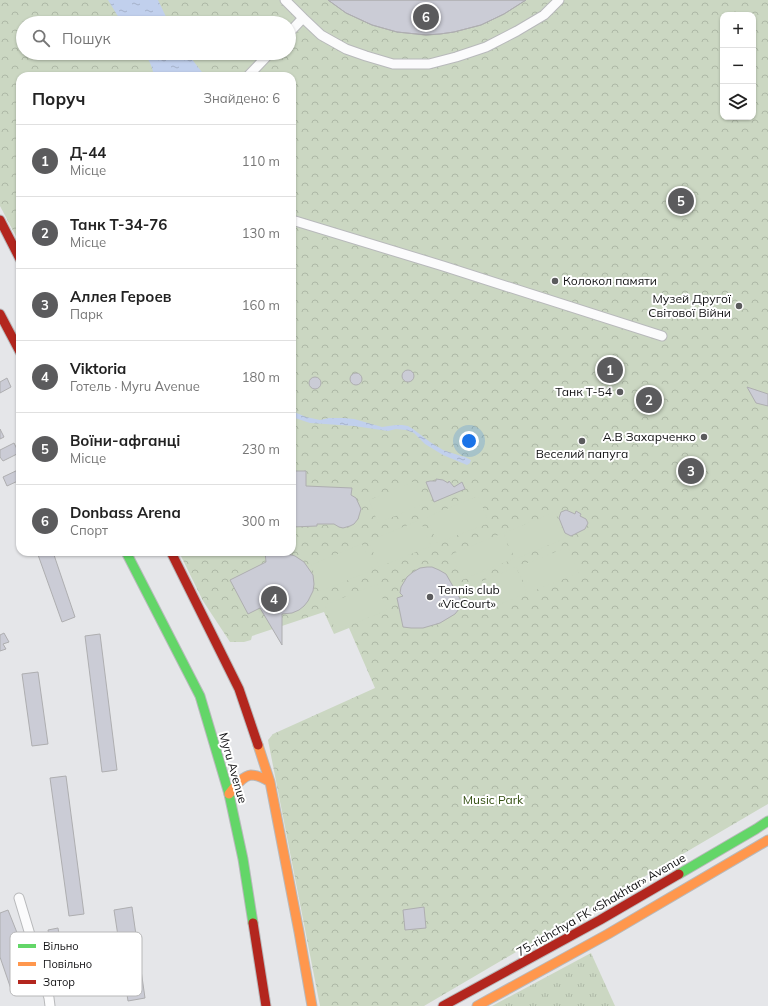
<!DOCTYPE html>
<html lang="uk">
<meta charset="utf-8">
<style>
body{margin:0;font-family:Mulish,sans-serif;background:#f2f2f2;color:#222}
.controls{position:absolute;right:12px;top:12px;display:grid;overflow:hidden;border-radius:8px;box-shadow:0 1px 3px #0004}
.controls button{width:36px;height:36px;display:grid;place-items:center;padding:0;border:0;border-bottom:1px solid #e0e0e0;background:#fff;color:#222;font:20px sans-serif}
.you{position:absolute;left:469px;top:441px;width:14px;height:14px;margin:-10px;border:3px solid #fff;border-radius:50%;background:#1a73e8;box-shadow:0 0 0 6px #1a73e833}
.badge{display:grid;place-items:center;width:26px;height:26px;border-radius:50%;background:#5b5b5d;color:#fff;font-size:13px;font-weight:700}
.pin{position:absolute;translate:-50% -50%;border:2px solid #fff;box-shadow:0 1px 4px #0006}
.list{margin:0;padding:0;list-style:none}
h2{display:flex;justify-content:space-between;align-items:center;height:52px;margin:0;padding:0 16px;font-size:17px}
h2 small{font-size:13px;font-weight:400;color:#767676}
.list li{display:grid;grid-template-columns:26px 1fr auto;gap:12px;align-items:center;box-sizing:border-box;height:72px;padding:0 16px;border-top:1px solid #e0e0e0}
.list b{display:block;font-size:15px;white-space:nowrap}
.list p{margin:0;font-size:13px;white-space:nowrap;color:#767676}
.list em{font-size:13px;font-style:normal;color:#767676}
.icon{flex:none;width:22px;height:22px;fill:none;stroke:currentColor;stroke-width:2;stroke-linecap:round;stroke-linejoin:round}
.map{position:relative;flex:none;width:768px;height:1006px;overflow:hidden}
.search{position:absolute;background:#fff;box-shadow:0 1px 3px #0004;left:16px;top:16px;width:280px;height:44px;display:flex;align-items:center;gap:10px;box-sizing:border-box;padding:0 14px;border-radius:22px;color:#767676;font-size:15px}
.panel{position:absolute;background:#fff;box-shadow:0 1px 3px #0004;left:16px;top:72px;width:280px;height:484px;border-radius:12px}
.map>svg:first-child{display:block}
.grass{fill:url(#grass-tufts)}
.park{fill:url(#park-crowns);fill-rule:evenodd}
.pitch{fill:#cbd7c2}
.water{fill:url(#water-ripples)}
.building{fill:#cbccd6;stroke:#aeaeb0}
.lines{fill:none;stroke-linecap:round;stroke-linejoin:round}
.street-casing{stroke:#b8b9bb;stroke-width:11}
.fast-casing{stroke:#b8b9bb;stroke-width:11}
.slow-casing{stroke:#b8b9bb;stroke-width:11}
.jam-casing{stroke:#b8b9bb;stroke-width:11}
.street{stroke:#fbfbfc;stroke-width:9}
.fast{stroke:#63d668;stroke-width:9}
.slow{stroke:#ff974d;stroke-width:9}
.jam{stroke:#b3261e;stroke-width:9}
.poi-dot{fill:#5b5b5d;stroke:#fff;stroke-width:1.5}
.labels{text-anchor:middle;stroke-width:4;stroke-linejoin:round;paint-order:stroke}
.poi-label{font-size:12px;fill:#101012;stroke:#fff;text-anchor:end}
.street-label{font-size:12px;fill:#101012;stroke:#fff}
.park-label{font-size:12px;fill:#344f12;stroke:#fff}
.key{fill:#fff;stroke:#b7b7b8;stroke-width:1}
.key-label{font-size:11px;fill:#101012}
</style>
<div class="map">
<svg width="768" height="1006" viewBox="0 0 768 1006">
<defs>
<pattern id="grass-tufts" width="24" height="20" patternUnits="userSpaceOnUse"><rect width="24" height="20" fill="#cbd7c2"/><path d="M3 7l-1-3M5 7V3M7 7l1-3M15 17l-1-3M17 17v-4M19 17l1-3" fill="none" stroke="#adb8a6"/></pattern>
<pattern id="park-crowns" width="20" height="18" patternUnits="userSpaceOnUse"><rect width="20" height="18" fill="#cbd7c2"/><path d="M2 6a3 3 0 1 1 6 0M12 15a3 3 0 1 1 6 0" fill="none" stroke="#adb8a6"/></pattern>
<pattern id="water-ripples" width="26" height="14" patternUnits="userSpaceOnUse"><rect width="26" height="14" fill="#c1d0ed"/><path d="M2 4q2-2 4 0t4 0M15 11q2-2 4 0t4 0" fill="none" stroke="#a5b2ca"/></pattern>
</defs>
<rect width="100%" height="100%" fill="#e5e6e9"/>
<path class="grass" d="M591 953 615 1006H492Z"/>
<path class="park" d="M0 0H768V804L424 1006H320L268 740 273 734 375 688 349 628 334 634 324 612 252 636 251 640 244 642H230L203 601 179 552H292V76H20V244L0 206ZM723 15H753V117H723ZM23 23H289V53H23Z"/>
<path class="pitch" d="M415 481 424 504 378 523 369 500Z
M478 496 489 523 437 543 427 517Z
M555 512 566 538 515 559 504 533Z
M420 520 431 546 379 567 369 541Z
M503 533 513 559 462 580 452 554Z
M362 544 373 570 321 591 311 565Z
M568 547 579 573 528 593 517 567Z
M516 567 527 593 476 614 465 588Z
M377 584 387 610 336 631 325 605Z"/>
<path class="water" d="M108 0H158L169 23H122Z
M143 53H187L205 76H154C152 67 150 60 143 53Z
M292 411 306 417 320 420 329 418H344L354 419 382 427 396 425H402L408 426 413 429 430 442 443 450 461 456 465 457 471 460 470 463 467 465 443 455 425 444 414 433 406 430 396 429 388 431 354 426 310 423 292 417Z"/>
<path class="building" d="M328 0H526L504 14 481 25 454 32 440 34 426 35 397 32 372 25 346 13Z
M328 0H526L504 14 481 25 454 32 440 34 426 35 397 32 372 25 346 13Z
M402 376a6 6 0 1 1 12 0a6 6 0 1 1-12 0Z
M350 379a6 6 0 1 1 12 0a6 6 0 1 1-12 0Z
M309 383a6 6 0 1 1 12 0a6 6 0 1 1-12 0Z
M7 378 11 387 0 393V382Z
M747 387 768 394V406L756 403Z
M0 429 4 437 0 439Z
M14 443 19 453 3 461 0 457V450Z
M20 469V480L7 486 3 477Z
M292 471H306V486L352 488 351 495 356 498 361 509 358 519 354 524 350 526 343 528 339 527 334 524H317V526L292 527Z
M436 479 443 480 448 483 449 481 454 487 462 482 465 489 434 502 426 482 430 481H436Z
M566 510 575 514 576 511 581 514 580 516 586 519 588 523 585 529 571 536 565 533 559 518 561 512Z
M37 552H53L75 617 62 622Z
M265 552H275V554L285 553 295 556 304 562 313 575 314 584 313 591 308 601 304 606 299 610 292 613 282 614V645L260 608 248 614 230 580 266 562Z
M427 567H432L439 570 446 574 463 604 455 614 440 623 423 628H411L403 627 397 598 403 596 400 593 401 587 407 577 413 572 420 568Z
M4 633 9 642 3 644 6 649 0 651V635Z
M100 634 117 770 102 772 85 636Z
M38 672 48 744 32 746 22 674Z
M66 776 84 914 69 916 50 778Z
M132 907 145 998 128 1001 114 910Z
M424 907 426 928 405 930 403 910Z
M8 910 37 983 12 992 0 957V913Z
M58 928 61 947 51 948 48 930Z"/>
<g class="lines">
<defs>
<path id="street" d="M285 0 303 18 321 35 346 49 366 56 393 64H429L456 57 486 47 517 31 544 15 559 0
M289 33 303 18
M248 76 270 53
M292 220 443 266 662 336
M19 898 49 998 50 1006"/>
<path id="fast" d="M126 552 200 696 229 794 243 859 253 923
M679 874 756 829 768 821"/>
<path id="slow" d="M258 745 270 782 299 932 312 1006
M229 794C234 788 242 776 251 775 258 775 265 779 270 782
M477 1006 608 934 768 840"/>
<path id="jam" d="M0 220 20 259
M0 314 20 352
M171 552 239 689 258 745
M253 923 266 1006
M443 1006 600 920 679 874"/>
</defs>
<use href="#street" class="street-casing"/>
<use href="#fast" class="fast-casing"/>
<use href="#slow" class="slow-casing"/>
<use href="#jam" class="jam-casing"/>
<use href="#street" class="street"/>
<use href="#fast" class="fast"/>
<use href="#slow" class="slow"/>
<use href="#jam" class="jam"/>
</g>
<g class="poi-dot">
<circle cx="555" cy="281" r="4"/>
<circle cx="739" cy="306" r="4"/>
<circle cx="620" cy="392" r="4"/>
<circle cx="704" cy="437" r="4"/>
<circle cx="582" cy="441" r="4"/>
<circle cx="430" cy="597" r="4"/>
</g>
<g class="labels">
<g class="poi-label">
<text x="563" y="285" text-anchor="start">Колокол памяти</text>
<text x="731" y="303">Музей Другої<tspan x="731" dy="14">Світової Війни</tspan></text>
<text x="612" y="396">Танк Т-54</text>
<text x="696" y="441">А.В Захарченко</text>
<text x="582" y="458" text-anchor="middle">Веселий папуга</text>
<text x="438" y="594" text-anchor="start">Tennis club<tspan x="438" dy="14">«VicCourt»</tspan></text>
</g>
<g class="street-label">
<text transform="translate(233 768) rotate(74)" y="4">Myru Avenue</text>
<text transform="translate(601 905) rotate(-30)" y="4">75-richchya FK «Shakhtar» Avenue</text>
</g>
<g class="park-label">
<text x="493" y="804">Music Park</text>
</g>
</g>
<rect x="10" y="932" width="132" height="64" rx="6" class="key"/>
<rect x="18" y="944" width="18" height="4" fill="#63d668"/>
<rect x="18" y="962" width="18" height="4" fill="#ff974d"/>
<rect x="18" y="980" width="18" height="4" fill="#b3261e"/>
<g class="key-label">
<text x="43" y="950">Вільно</text>
<text x="43" y="968">Повільно</text>
<text x="43" y="986">Затор</text>
</g>
</svg>
<div class="controls">
<button>+</button>
<button>−</button>
<button><svg class="icon" aria-label="layers" viewBox="0 0 24 24"><path d="M12 4l9 5-9 5-9-5zM3 14l9 5 9-5"/></svg></button>
</div>
<div class="you"></div>
<div class="pin badge" style="left:610px;top:370px">1</div>
<div class="pin badge" style="left:649px;top:400px">2</div>
<div class="pin badge" style="left:691px;top:471px">3</div>
<div class="pin badge" style="left:274px;top:599px">4</div>
<div class="pin badge" style="left:681px;top:201px">5</div>
<div class="pin badge" style="left:426px;top:17px">6</div>
<div class="search"><svg class="icon" aria-label="search" viewBox="0 0 24 24"><circle cx="10" cy="10" r="6"/><path d="M15 15l6 6"/></svg>Пошук</div>
<section class="panel">
<h2>Поруч<small>Знайдено: 6</small></h2>
<ul class="list">
<li><span class="badge">1</span><div><b>Д-44</b><p>Місце</p></div><em>110 m</em></li>
<li><span class="badge">2</span><div><b>Танк Т-34-76</b><p>Місце</p></div><em>130 m</em></li>
<li><span class="badge">3</span><div><b>Аллея Героев</b><p>Парк</p></div><em>160 m</em></li>
<li><span class="badge">4</span><div><b>Viktoria</b><p>Готель · Myru Avenue</p></div><em>180 m</em></li>
<li><span class="badge">5</span><div><b>Воїни-афганці</b><p>Місце</p></div><em>230 m</em></li>
<li><span class="badge">6</span><div><b>Donbass Arena</b><p>Спорт</p></div><em>300 m</em></li>
</ul>
</section>
</div>
